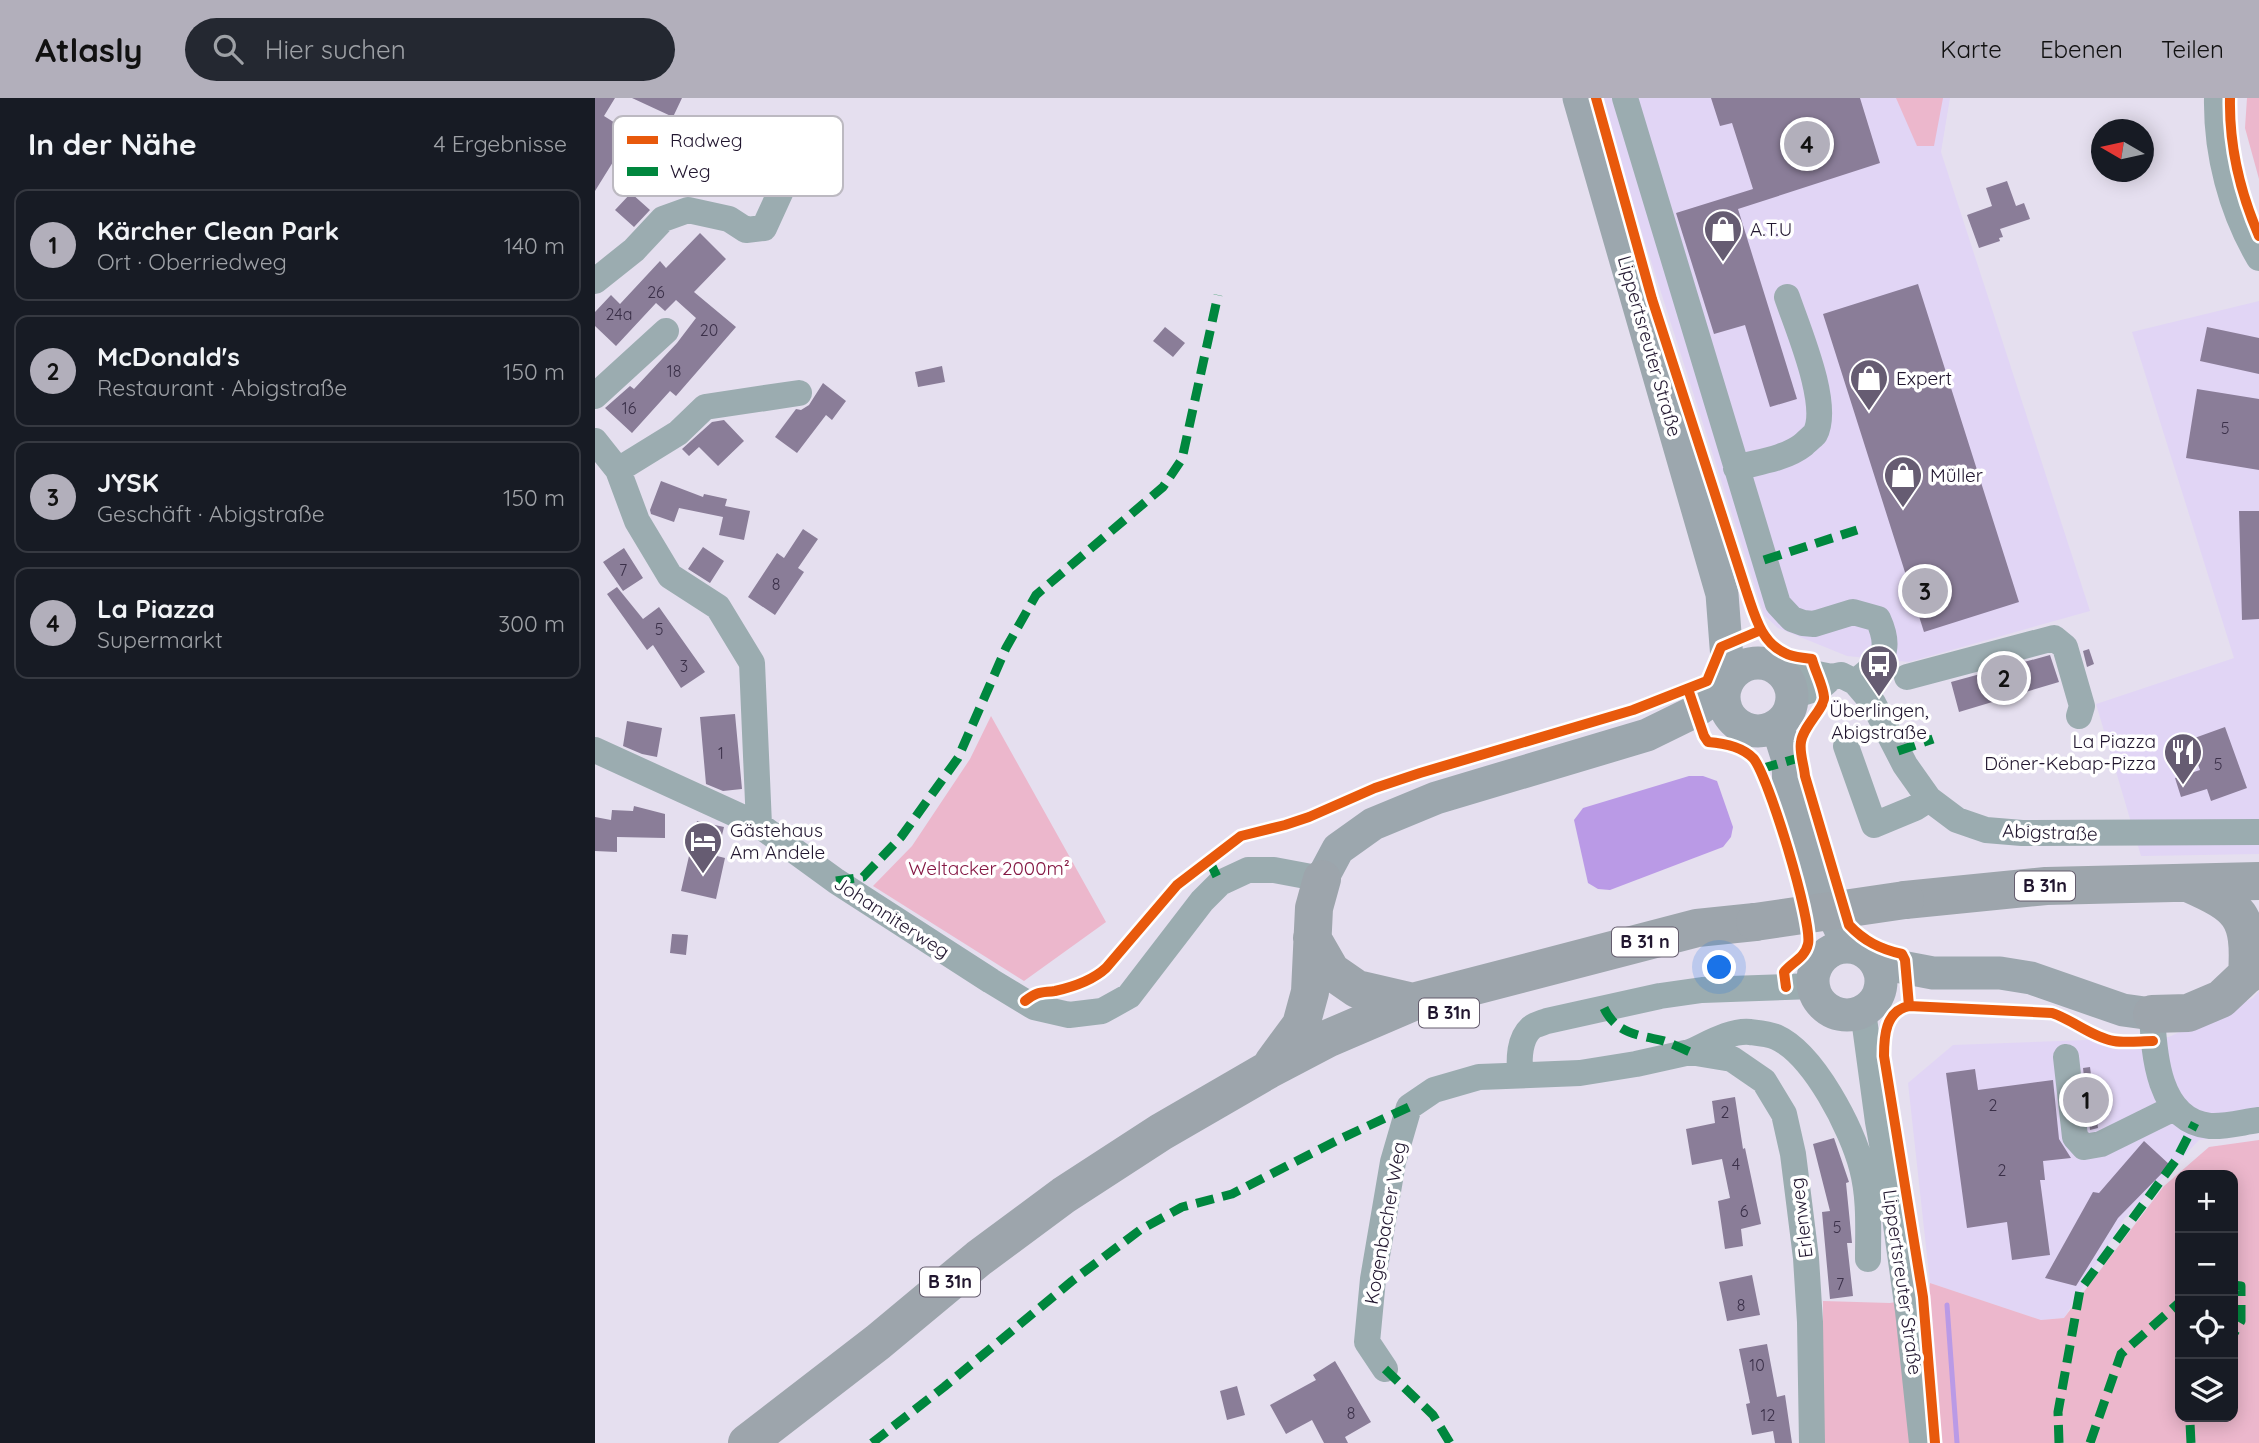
<!DOCTYPE html>
<html lang="de">
<meta charset="utf-8">
<style>
body{margin:0;font-family:Quicksand,sans-serif;background:#242831;color:#f1f3f6}
.controls{position:absolute;right:21px;bottom:21px;display:grid;overflow:hidden;border-radius:14px;box-shadow:0 4px 18px #0003}
.controls button{width:63px;height:63px;display:grid;place-items:center;padding:0;border:0;border-bottom:2px solid #363941;background:#171b24;color:#f1f3f6;font:35px sans-serif}
.compass{position:absolute;left:1496px;top:21px;width:63px;height:63px;border-radius:50%;background:#171b24;box-shadow:0 4px 18px #0003;rotate:279deg}
.you{position:absolute;left:1125px;top:870px;width:24px;height:24px;margin:-18px;border:5px solid #fff;border-radius:50%;background:#1a73e8;box-shadow:0 0 0 10px #1a73e833}
.badge{display:grid;place-items:center;width:46px;height:46px;border-radius:50%;background:#b2afbb;color:#111;font-size:23px;font-weight:700}
.pin{position:absolute;translate:-50% -50%;border:4px solid #fff;box-shadow:0 2px 7px #0006}
.list{margin:0;padding:0;list-style:none}
h2{display:flex;justify-content:space-between;align-items:center;height:91px;margin:0;padding:0 28px;font-size:30px}
h2 small{font-size:23px;font-weight:400;color:#9ea1a6}
.list li{display:grid;grid-template-columns:46px 1fr auto;gap:21px;align-items:center;box-sizing:border-box;height:112px;margin:0 14px 14px;padding:0 14px;border:2px solid #363941;border-radius:14px}
.list b{display:block;font-size:26px;white-space:nowrap}
.list p{margin:0;font-size:23px;white-space:nowrap;color:#9ea1a6}
.list em{font-size:23px;font-style:normal;color:#9ea1a6}
.icon{flex:none;width:38px;height:38px;fill:none;stroke:currentColor;stroke-width:2;stroke-linecap:round;stroke-linejoin:round}
.map{position:relative;flex:none;width:1664px;height:1345px;overflow:hidden}
header{display:flex;align-items:center;gap:42px;box-sizing:border-box;height:98px;padding:0 35px;background:#b2afbb;color:#111}
header strong{font-size:33px}
nav{display:flex;gap:38px;margin-inline-start:auto;font-size:24px}
.search{width:490px;height:63px;background:#242831;display:flex;align-items:center;gap:18px;box-sizing:border-box;padding:0 24px;border-radius:38px;color:#9ea1a6;font-size:26px}
main{display:flex}
aside{flex:1;background:#171b24}
.map>svg:first-child{display:block}
.built{fill:#e1d5f5}
.green{fill:#ecb7cc;fill-rule:evenodd}
.water{fill:#ba9ae6}
.lines{fill:none;stroke-linecap:round;stroke-linejoin:round}
.stream{stroke:#ba9ae6;stroke-width:5}
.building{fill:#8a7d98}
.minor{stroke:#9bacb0;stroke-width:26}
.major{stroke:#9ca7ae;stroke-width:33}
.highway{stroke:#9da5ac;stroke-width:38}
.highway-bridge{stroke:#9da5ac;stroke-width:38}
.quiet{stroke:#00873e;stroke-width:9;stroke-dasharray:18 9;stroke-linecap:butt}
.cycleway-casing{stroke:#fff;stroke-width:15}
.cycleway{stroke:#e8590c;stroke-width:10}
.labels{text-anchor:middle;stroke-width:7;stroke-linejoin:round;paint-order:stroke}
.number-label{font-size:16px;fill:#3b3049}
.shield{fill:#fff;stroke:#645c6d;stroke-width:2}
.shield-label{font-size:18px;font-weight:bold;fill:#21162f}
.poi-label{font-size:19px;fill:#21162f;stroke:#fff;text-anchor:start}
.street-label{font-size:19px;fill:#21162f;stroke:#fff}
.park-label{font-size:19px;fill:#851844;stroke:#fff}
.key{fill:#fff;stroke:#bcb9c1;stroke-width:2}
.key-label{font-size:19px;fill:#21162f}
</style>
<header>
<strong>Atlasly</strong>
<div class="search"><svg class="icon" aria-label="search" viewBox="0 0 24 24"><circle cx="10" cy="10" r="6"/><path d="M15 15l6 6"/></svg>Hier suchen</div>
<nav><a>Karte</a><a>Ebenen</a><a>Teilen</a></nav>
</header>
<main>
<aside>
<h2>In der Nähe<small>4 Ergebnisse</small></h2>
<ul class="list">
<li><span class="badge">1</span><div><b>Kärcher Clean Park</b><p>Ort · Oberriedweg</p></div><em>140 m</em></li>
<li><span class="badge">2</span><div><b>McDonald's</b><p>Restaurant · Abigstraße</p></div><em>150 m</em></li>
<li><span class="badge">3</span><div><b>JYSK</b><p>Geschäft · Abigstraße</p></div><em>150 m</em></li>
<li><span class="badge">4</span><div><b>La Piazza</b><p>Supermarkt</p></div><em>300 m</em></li>
</ul>
</aside>
<div class="map">
<svg width="1664" height="1345" viewBox="0 0 1664 1345">
<rect width="100%" height="100%" fill="#e5dfef"/>
<path class="built" d="M1007 0H1355L1346 54 1495 513 1314 564 1252 558 1183 530 1169 517 1040 113Z
M1664 203V756L1546 758 1501 606 1639 560 1537 234Z
M1664 893V1034L1604 1042 1529 1121 1469 1220 1446 1222 1335 1185 1313 985 1358 947 1574 939 1658 900Z"/>
<path class="green" d="M1301 0H1348L1339 48H1322Z
M1652 0H1664V81L1650 30Z
M396 618 511 824 429 883 278 788 317 748 375 661Z
M1664 1042V1345H1228V1203L1295 1205 1334 1199 1335 1185 1446 1222 1469 1220 1569 1088 1614 1049ZM1585 1077H1638V1319H1585Z"/>
<path class="water" d="M1094 678H1108L1122 683 1138 729 1136 739 1128 749 1015 792 1003 791 993 785 979 722 988 710Z"/>
<g class="lines">
<path class="stream" d="M1352 1207 1362 1345"/>
</g>
<path class="building" d="M0 0H20L9 18 36 35 0 93Z
M37 0H87L78 19Z
M1116 0H1265L1285 65 1143 111 1202 301 1175 309 1150 227 1119 236 1081 115 1158 91 1137 25 1125 28Z
M1412 83 1421 108 1429 105 1435 121 1405 131 1408 139 1404 140 1405 143 1384 150 1372 117 1397 108 1391 90Z
M36 95 55 112 39 129 20 112Z
M105 135 131 161 99 194 141 229 81 298 75 293 37 335 10 310 35 288 39 291 82 245 101 220 81 202 70 213 61 205 21 248 0 228V214L16 197 25 206 65 163 71 170Z
M1323 186 1424 504 1329 534 1228 216Z
M570 229 590 245 578 259 558 243Z
M1612 229 1664 240V276L1605 263Z
M347 268 350 284 323 289 320 274Z
M228 285 251 303 237 322 231 317 202 355 180 339 201 311 206 312 214 307Z
M1602 291 1664 301V372L1591 360Z
M129 322 149 343 123 368 104 349 94 358 87 351 117 324Z
M66 383 108 399 109 396 132 401 130 408 155 413 149 442 124 437 128 419 84 410 79 424 56 416 55 412Z
M1644 413H1664V521L1647 522Z
M208 431 223 441 203 470 209 474 180 517 153 499 182 455 189 460Z
M108 449 129 463 115 485 93 471Z
M29 450 48 480 28 493 8 464Z
M22 489 48 521 64 509 110 574 86 590 58 547 52 552 12 496Z
M1494 551 1499 566 1492 569 1488 553Z
M1455 557 1464 584 1364 614 1356 584Z
M140 616 147 691 128 693 111 686 105 619Z
M32 623 67 630 62 659 47 656 28 648Z
M1630 629 1652 690 1616 703 1612 691 1586 699 1580 680 1605 672 1594 642Z
M39 708 70 716V740L22 739V754L0 753V719L16 722 17 712 38 713Z
M102 723 129 729 122 758 130 760 121 801 86 793Z
M77 836 93 837 91 857 75 855Z
M1495 969 1503 1030 1495 1032 1488 970Z
M1380 971 1383 992 1458 982 1464 1041 1476 1060 1448 1063 1450 1082H1445L1455 1157 1417 1162 1412 1124 1372 1130 1351 975Z
M1140 999 1148 1051 1150 1050 1166 1126 1146 1131 1148 1148 1130 1151 1123 1103 1135 1100 1127 1061 1097 1067 1091 1031 1120 1025 1117 1003Z
M1239 1040 1254 1084 1251 1085 1257 1145H1252L1258 1198 1235 1201 1227 1114 1235 1113 1218 1046Z
M1549 1043 1575 1067 1523 1120 1481 1188 1450 1180 1498 1094 1504 1095Z
M1157 1177 1165 1217 1132 1223 1124 1184Z
M1172 1246 1182 1299 1190 1297 1197 1345H1180L1178 1333 1157 1337 1151 1306 1155 1305 1144 1251Z
M740 1263 776 1324 750 1339 753 1345H729L717 1322 691 1336 675 1307 721 1282 718 1277Z
M642 1288 650 1317 632 1322 625 1293Z"/>
<g class="lines">
<path class="minor" d="M1030 0 1183 506 1197 521 1208 525 1219 526 1258 514 1283 521C1298 554 1287 563 1260 584
M1622 0C1621 55 1636 113 1664 160
M0 183 39 152 68 121 93 112 134 121 151 132 169 130 211 38
M0 298 71 233
M0 343 23 372 42 423 75 478 123 509 157 565 164 727
M1141 370C1162 364 1190 361 1208 347 1211 344 1217 339 1220 336 1236 307 1202 229 1192 199
M23 372 83 335 110 309 204 295
M1189 577 1222 576 1237 579 1246 577 1260 584 1278 605 1310 667 1334 701 1362 722 1391 732 1427 735 1664 734
M1312 579 1459 540 1470 549 1487 608 1484 618
M1197 598 1226 589 1237 579
M1251 648 1279 727 1320 710 1334 701
M0 652 164 727 241 783 396 883 439 909 474 917 507 913 534 898 607 803 625 785 653 772H679L727 781
M1268 913 1283 1024 1299 1112 1313 1213 1327 1345
M1557 916C1559 956 1563 1023 1615 1028 1631 1029 1648 1024 1664 1022
M1095 954C1113 946 1136 932 1155 934 1163 935 1174 936 1181 939 1219 956 1257 1031 1267 1070 1275 1100 1273 1131 1273 1161
M1471 959 1480 1039 1489 1049 1506 1046 1579 1010
M925 976C924 961 924 941 936 930 939 927 947 925 952 923L1065 898 1107 892 1219 888
M790 1271 772 1244 778 1181 798 1064 814 1009 839 992 884 979 985 975 1041 966 1095 954 1137 961 1169 983 1189 1016 1198 1056 1211 1160 1215 1224 1217 1345"/>
<path class="major" d="M984 0 1127 496 1132 561 1137 576
M1129 599a34 34 0 1 1 68 0a34 34 0 1 1-68 0Z
M1182 627 1193 662 1194 694 1220 779 1254 849
M727 781 743 751 778 726 841 700 1052 637 1101 613 1129 594
M1218 883a34 34 0 1 1 68 0a34 34 0 1 1-68 0Z
M1280 864 1338 875H1405L1436 880 1528 912 1557 916"/>
<path class="highway" d="M1593 785C1645 808 1656 817 1652 877
M1310 802 1451 788 1664 783
M717 840 736 873 762 891 818 904
M1557 916 1593 915 1626 901 1664 865
M678 965 706 927 715 894 719 810 727 781
M152 1345 283 1244 384 1160 469 1097 566 1034 673 972 734 940 818 904 1102 830 1160 824"/>
<path class="highway-bridge" d="M1160 824 1310 802"/>
<path class="quiet" d="M1169 462 1262 432
M1303 653 1338 641
M1165 671 1207 659
M614 762 625 785
M241 783 268 779 306 739 363 660 411 550 441 497 568 389 587 361 623 197
M1009 910C1021 936 1044 937 1069 943 1078 946 1086 950 1095 954
M1638 1187 1646 1188V1223L1638 1237
M790 1271 838 1317 855 1345
M277 1345 349 1289 477 1183 545 1132 587 1109 637 1096 747 1040 814 1009
M1464 1345 1463 1314 1485 1192 1581 1062 1600 1025
M1495 1345 1526 1256 1585 1204
M1596 1345 1595 1325 1597 1319"/>
<defs>
<path id="cycleway" d="M1001 0 1057 201 1152 495C1160 518 1166 544 1190 555 1198 560 1208 559 1217 561 1220 573 1228 587 1229 599 1230 610 1208 628 1206 644 1204 654 1209 667 1210 678L1254 827C1269 843 1285 851 1307 856L1310 862 1314 908
M1635 0C1634 48 1645 94 1664 138
M1093 591 1109 638 1113 644C1128 645 1146 648 1158 660 1173 676 1218 825 1213 846 1210 860 1197 864 1189 874L1191 889
M430 903C443 893 445 895 460 893 478 889 498 882 511 870L582 787 646 738 690 727 714 719 780 690 825 675 1038 612 1112 583 1126 549 1166 532
M1340 1345 1328 1199 1289 958C1289 939 1290 913 1314 908L1457 915C1478 922 1497 939 1519 943 1531 945 1546 943 1558 943"/>
</defs>
<use href="#cycleway" class="cycleway-casing"/>
<use href="#cycleway" class="cycleway"/>
</g>
<defs>
<symbol id="shop-pin" viewBox="-11 -11 22 30"><path d="M0 17L-7.5 6A9.5 9.5 0 1 1 7.5 6Z" fill="#665c72" stroke="#fff"/><path d="M-5-2.5h2.3a2.7 3.5 0 0 1 5.4 0H5L5.5 6h-11ZM-1.5-2.5h3a1.5 2.3 0 0 0-3 0Z" fill="#fff"/></symbol>
<symbol id="bus-pin" viewBox="-11 -11 22 30"><path d="M0 17L-7.5 6A9.5 9.5 0 1 1 7.5 6Z" fill="#665c72" stroke="#fff"/><path d="M-5-6H5V4H4V6H2V4H-2V6H-4V4H-5ZM-3.5-4V0h7V-4ZM-3.5 1.2v1.5H-2V1.2ZM2 1.2v1.5H3.5V1.2Z" fill="#fff"/></symbol>
<symbol id="restaurant-pin" viewBox="-11 -11 22 30"><path d="M0 17L-7.5 6A9.5 9.5 0 1 1 7.5 6Z" fill="#665c72" stroke="#fff"/><path d="M-5-6h1v4h1v-4h1v4h1v-4h1v5L-1.5 .5V6h-2V.5L-5-1ZM5-6V6H3V1.5H1.5Q1.5-4 5-6Z" fill="#fff"/></symbol>
<symbol id="hotel-pin" viewBox="-11 -11 22 30"><path d="M0 17L-7.5 6A9.5 9.5 0 1 1 7.5 6Z" fill="#665c72" stroke="#fff"/><path d="M-6-4.5h1.5V1H6V5H4.5V3h-9V5H-6ZM-4 0a1.8 1.8 0 1 1 3.6 0ZM.5 0V-2.5h3Q6-2.5 6 0Z" fill="#fff"/></symbol>
</defs>
<g fill-rule="evenodd">
<use href="#shop-pin" x="1106" y="109" width="44" height="60"/>
<use href="#shop-pin" x="1252" y="258" width="44" height="60"/>
<use href="#shop-pin" x="1286" y="355" width="44" height="60"/>
<use href="#bus-pin" x="1262" y="544" width="44" height="60"/>
<use href="#restaurant-pin" x="1566" y="632" width="44" height="60"/>
<use href="#hotel-pin" x="86" y="721" width="44" height="60"/>
</g>
<g class="labels">
<g class="number-label">
<text x="61" y="200">26</text>
<text x="24" y="222">24a</text>
<text x="114" y="238">20</text>
<text x="79" y="279">18</text>
<text x="34" y="316">16</text>
<text x="1630" y="336">5</text>
<text x="28" y="478">7</text>
<text x="181" y="492">8</text>
<text x="64" y="537">5</text>
<text x="89" y="574">3</text>
<text x="126" y="661">1</text>
<text x="1623" y="672">5</text>
<text x="1398" y="1013">2</text>
<text x="1130" y="1020">2</text>
<text x="1141" y="1072">4</text>
<text x="1407" y="1078">2</text>
<text x="1149" y="1119">6</text>
<text x="1242" y="1135">5</text>
<text x="1245" y="1192">7</text>
<text x="1146" y="1213">8</text>
<text x="1162" y="1273">10</text>
<text x="756" y="1321">8</text>
<text x="1173" y="1323">12</text>
</g>
<g class="shield">
<rect x="1420" y="773.5" width="60" height="29" rx="5"/>
<rect x="1017" y="829.5" width="66" height="29" rx="5"/>
<rect x="824" y="900.5" width="60" height="29" rx="5"/>
<rect x="325" y="1169.5" width="60" height="29" rx="5"/>
</g>
<g class="shield-label">
<text x="1450" y="794">B 31n</text>
<text x="1050" y="850">B 31 n</text>
<text x="854" y="921">B 31n</text>
<text x="355" y="1190">B 31n</text>
</g>
<g class="poi-label">
<text x="1155" y="138">A.T.U</text>
<text x="1301" y="287">Expert</text>
<text x="1335" y="384">Müller</text>
<text x="1284" y="619" text-anchor="middle">Überlingen,<tspan x="1284" dy="22">Abigstraße</tspan></text>
<text x="1561" y="650" text-anchor="end">La Piazza<tspan x="1561" dy="22">Döner-Kebap-Pizza</tspan></text>
<text x="135" y="739">Gästehaus<tspan x="135" dy="22">Am Andele</tspan></text>
</g>
<g class="street-label">
<text transform="translate(1055 248) rotate(74)" y="7">Lippertsreuter Straße</text>
<text transform="translate(1455 734) rotate(2)" y="7">Abigstraße</text>
<text transform="translate(297 819) rotate(33)" y="7">Johanniterweg</text>
<text transform="translate(1206 1120) rotate(-97)" y="7">Erlenweg</text>
<text transform="translate(790 1125) rotate(-80)" y="7">Kogenbacher Weg</text>
<text transform="translate(1308 1184) rotate(82)" y="7">Lippertsreuter Straße</text>
</g>
<g class="park-label">
<text x="394" y="777">Weltacker 2000m²</text>
</g>
</g>
<rect x="18" y="18" width="230" height="80" rx="10" class="key"/>
<rect x="32" y="38" width="31" height="8" fill="#e8590c"/>
<rect x="32" y="69" width="31" height="9" fill="#00873e"/>
<g class="key-label">
<text x="75" y="49">Radweg</text>
<text x="75" y="80">Weg</text>
</g>
</svg>
<div class="controls">
<button>+</button>
<button>−</button>
<button><svg class="icon" aria-label="locate" viewBox="0 0 24 24"><circle cx="12" cy="12" r="6"/><path d="M12 2v4M12 18v4M2 12h4M18 12h4"/></svg></button>
<button><svg class="icon" aria-label="layers" viewBox="0 0 24 24"><path d="M12 4l9 5-9 5-9-5zM3 14l9 5 9-5"/></svg></button>
</div>
<svg class="compass" viewBox="-18 -18 36 36"><path d="M0-13l5 13h-10z" fill="#e53935"/><path d="M0 13l5-13h-10z" fill="#9ea1a6"/></svg>
<div class="you"></div>
<div class="pin badge" style="left:1491px;top:1002px">1</div>
<div class="pin badge" style="left:1409px;top:580px">2</div>
<div class="pin badge" style="left:1330px;top:493px">3</div>
<div class="pin badge" style="left:1212px;top:46px">4</div>
</div>
</main>
